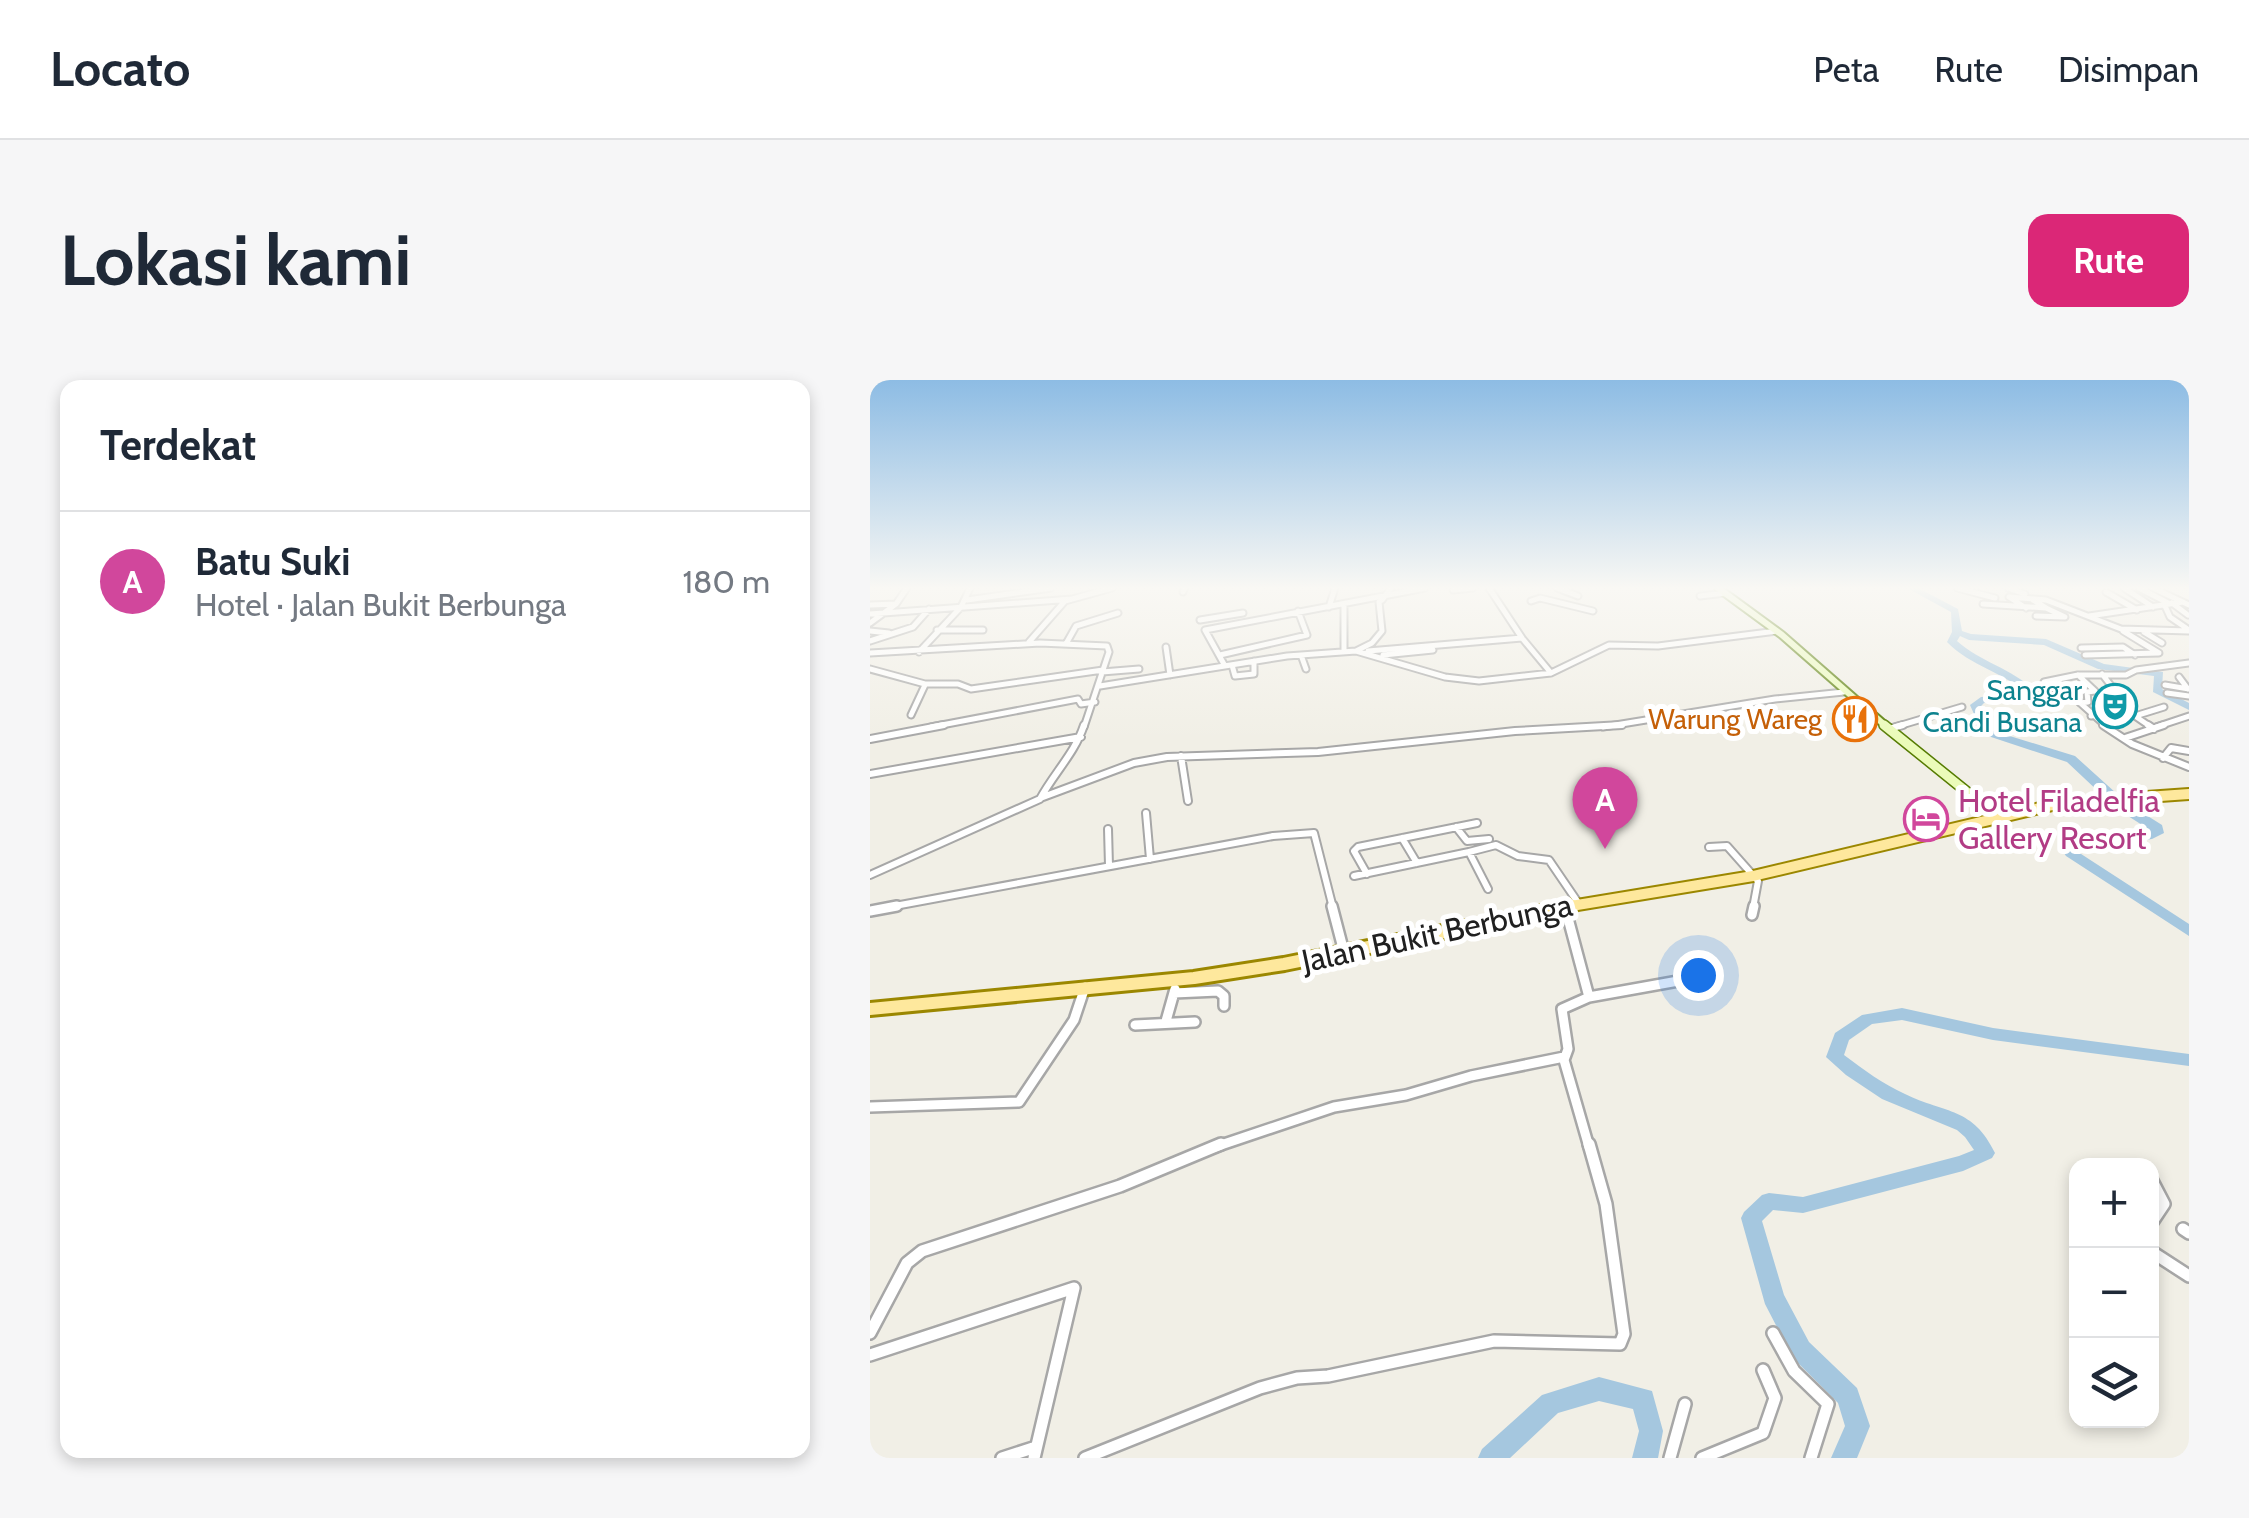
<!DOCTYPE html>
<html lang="id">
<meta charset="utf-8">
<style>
body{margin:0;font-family:Cabin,sans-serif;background:#f6f6f7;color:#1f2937}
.controls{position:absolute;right:30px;bottom:30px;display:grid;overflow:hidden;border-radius:20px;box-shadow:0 5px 15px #0003}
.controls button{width:90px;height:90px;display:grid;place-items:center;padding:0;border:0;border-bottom:2px solid #e0e1e3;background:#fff;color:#1f2937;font:50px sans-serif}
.you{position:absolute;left:828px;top:595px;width:35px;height:35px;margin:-25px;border:8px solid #fff;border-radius:50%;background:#1a73e8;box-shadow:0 0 0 15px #1a73e833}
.badge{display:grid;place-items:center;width:65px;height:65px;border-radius:50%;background:#db2777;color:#fff;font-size:32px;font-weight:700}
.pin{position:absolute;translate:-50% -82px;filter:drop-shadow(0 2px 5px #0008)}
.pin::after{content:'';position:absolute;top:52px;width:35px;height:30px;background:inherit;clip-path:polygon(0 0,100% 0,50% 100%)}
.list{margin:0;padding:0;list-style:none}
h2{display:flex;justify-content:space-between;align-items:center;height:130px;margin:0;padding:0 40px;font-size:42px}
h2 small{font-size:32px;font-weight:400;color:#747a83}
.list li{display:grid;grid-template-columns:65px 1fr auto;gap:30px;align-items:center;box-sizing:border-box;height:140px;padding:0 40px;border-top:2px solid #e0e1e3}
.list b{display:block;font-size:38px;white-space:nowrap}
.list p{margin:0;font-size:32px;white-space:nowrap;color:#747a83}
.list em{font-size:32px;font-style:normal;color:#747a83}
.icon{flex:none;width:55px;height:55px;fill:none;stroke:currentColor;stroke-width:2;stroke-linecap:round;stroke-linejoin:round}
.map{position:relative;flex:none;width:1319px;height:1078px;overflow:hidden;border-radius:20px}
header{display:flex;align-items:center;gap:60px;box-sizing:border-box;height:140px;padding:0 50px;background:#fff;border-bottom:2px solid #e0e1e3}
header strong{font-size:48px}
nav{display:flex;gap:55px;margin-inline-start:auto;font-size:35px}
.intro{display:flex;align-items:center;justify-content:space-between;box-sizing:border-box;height:240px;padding:0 60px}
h1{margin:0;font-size:70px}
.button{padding:25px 45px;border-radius:20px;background:#db2777;color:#fff;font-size:35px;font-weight:700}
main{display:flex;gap:60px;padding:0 60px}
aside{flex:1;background:#fff;border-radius:20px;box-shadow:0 5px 15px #0003}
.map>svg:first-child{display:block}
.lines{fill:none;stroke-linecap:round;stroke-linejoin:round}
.river{fill:#a5c7df;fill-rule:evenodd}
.street-far3-casing{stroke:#a7a7a7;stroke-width:9}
.street-far2-casing{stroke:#a7a7a7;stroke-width:10}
.street-far1-casing{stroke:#a7a7a7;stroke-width:14}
.street-casing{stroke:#a7a7a7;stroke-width:16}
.secondary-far1-casing{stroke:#567c02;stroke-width:10}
.secondary-casing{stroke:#567c02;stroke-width:12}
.primary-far1-casing{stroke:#9b8700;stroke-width:14}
.primary-casing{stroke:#9b8700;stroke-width:18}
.street-far3{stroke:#fff;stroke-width:5}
.street-far2{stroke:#fff;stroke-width:6}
.street-far1{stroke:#fff;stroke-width:9}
.street{stroke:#fff;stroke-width:11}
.secondary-far1{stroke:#ebfbb9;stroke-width:6}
.secondary{stroke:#ebfbb9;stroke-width:9}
.primary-far1{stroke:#fee89d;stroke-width:10}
.primary{stroke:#fee89d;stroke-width:12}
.labels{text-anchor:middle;stroke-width:10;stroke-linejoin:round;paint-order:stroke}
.far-culture-label{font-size:28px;fill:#0d838f;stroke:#fff;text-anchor:end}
.far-food-label{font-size:28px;fill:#c56008;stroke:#fff;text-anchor:end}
.hotel-label{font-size:32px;fill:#b23c85;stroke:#fff;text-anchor:start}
.street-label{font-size:32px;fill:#202020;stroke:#fff}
</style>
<header>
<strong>Locato</strong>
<nav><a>Peta</a><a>Rute</a><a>Disimpan</a></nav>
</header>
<div class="intro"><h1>Lokasi kami</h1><a class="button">Rute</a></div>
<main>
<aside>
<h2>Terdekat<small></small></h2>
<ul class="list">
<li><span class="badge" style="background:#d1479c">A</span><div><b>Batu Suki</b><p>Hotel · Jalan Bukit Berbunga</p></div><em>180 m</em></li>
</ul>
</aside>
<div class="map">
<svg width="1319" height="1078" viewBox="0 0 1319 1078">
<rect width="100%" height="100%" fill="#f1efe6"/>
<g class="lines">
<path class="river" d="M1037 208H1048L1088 229 1092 251 1101 254 1176 259 1234 284 1293 292 1292 309 1319 323V330L1283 312 1284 296 1228 289 1174 265 1099 260 1090 256 1087 261C1113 284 1148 290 1171 317L1166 320 1114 323 1111 326 1120 344 1117 349 1205 376 1257 423 1292 445 1294 453 1282 459 1214 469 1208 472 1319 544V556L1196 476 1194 473 1199 464 1267 454 1280 450 1247 429 1197 382 1109 353 1104 346 1108 343 1100 325 1111 317 1157 314C1134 292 1100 286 1077 262L1082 252 1081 232Z
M1032 628 1123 648 1319 674V686L1123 660 1032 640 1002 644 979 660 974 675C994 690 1013 704 1035 714 1076 734 1103 727 1125 773L1122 778 1093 791 933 833 903 830 892 841 914 915 939 962 987 1008 1000 1046 987 1078H961L975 1046 968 1023 923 978 895 924 871 838 874 832 892 815 899 813 933 817 1089 776 1104 770 1095 757 1087 750 1012 719 976 695 956 677 965 653 992 635Z
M729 997 782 1011 793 1051 788 1078H762L769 1051 763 1029 729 1021 688 1033 640 1078H608L612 1069 672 1015Z"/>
<defs>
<path id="street-far3" d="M687 208 708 216
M1087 208 1125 218
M1138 208 1155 214
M1254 208 1283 227
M1269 208 1300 224
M1283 208 1319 225
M583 210 603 208
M313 212 315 208
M1236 212 1267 230
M830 216 855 213
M97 220 181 208
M512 220 521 208
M661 221 670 218 723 231
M1302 223 1318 235
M1113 224 1176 228 1163 220
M0 225 26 224
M474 226V272
M1295 226 1300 237 1319 250
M459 227 465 208
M1156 228 1139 217 1176 220 1251 249 1319 251
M0 234 202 219
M1166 236 1195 237 1176 228
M1219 236 1313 222
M330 240 373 233
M0 243 26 224 37 208
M67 250H113
M0 251 19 253
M1274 252 1292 263
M652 258 681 293
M0 261 43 247 59 229
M159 262 195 221 242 208
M197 262 206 246 248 233
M296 267 300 295
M1211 268 1253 267 1265 275
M486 271 502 263 512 251 509 222
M498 271 652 258 619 208
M49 272 91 227 100 208
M0 273 170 263 237 266 239 272 214 347
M350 275 437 255 428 231
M431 275 436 289
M513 275 563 270
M1215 275 1289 273 1253 251
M362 285 365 296 384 294V281
M355 286 335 250 555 208
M0 289 55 304H88L101 309 233 290
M232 292 269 289
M1208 295 1225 311 1217 312 1218 322 1210 323
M1309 297 1318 309
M1295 305 1319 309
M230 306 417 276 486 271 575 297 609 301 681 293 739 265 788 266 907 251
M1297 313 1319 316
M41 335 55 305
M1221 336 1259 329 1232 294
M61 347 208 319 211 324 225 322
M733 347 905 319 974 312
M1025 347 1092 327
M1237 347 1208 321 1174 302 1208 295H1256L1266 290 1319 283
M1281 347 1265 336 1294 327
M1286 347 1319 336"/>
<path id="street-far2" d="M1233 345 1262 364 1319 387
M1278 345 1284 349
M1019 349 1033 345
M1255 358 1294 345
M0 359 74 345
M311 376 318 421
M1293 378 1301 368 1319 371
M0 394 211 357
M173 417 264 383 297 377 448 372 645 351 752 345
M276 433 280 479
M586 447 597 461 619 459
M238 449 239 486
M532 458 547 483
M839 467 857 466 888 501 883 528
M497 494 484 471 488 467 607 443
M0 495 170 419C184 393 205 373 214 345
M484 496 599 472
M618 509 599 472 626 465 648 476 679 480 709 524
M14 528 403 456 444 453 463 528"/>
<path id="street-far1" d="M462 526 474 572
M695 527 719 617
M0 531 27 526
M882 535 884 526
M304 613 348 611 354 616V626
M296 641 305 609
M265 645 325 642
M0 727 149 722 204 640 215 607
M345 767 464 727 536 715 601 696 694 677
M719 767 694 680 698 669 692 629 719 617 836 596"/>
<path id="street" d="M1282 801 1294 824 1282 842
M1313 849 1319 853
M1282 872 1319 896
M0 953 37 883 52 871 250 806 351 764
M903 953 924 991 958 1024 941 1078
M0 975 204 908 164 1078
M132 1078 166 1067
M215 1078 390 1008 427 998 458 996 624 961 750 964 754 954 736 824 719 764
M800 1078 815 1024
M832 1078 893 1053 905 1018 893 990"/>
<path id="secondary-far1" d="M848 208 912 255 1017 347"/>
<path id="secondary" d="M1014 345 1128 437"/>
<path id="primary-far1" d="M689 528 883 496 1191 423 1319 414"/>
<path id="primary" d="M0 629 324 598 414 584 702 526"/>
</defs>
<use href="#street-far3" class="street-far3-casing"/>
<use href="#street-far2" class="street-far2-casing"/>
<use href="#street-far1" class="street-far1-casing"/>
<use href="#street" class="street-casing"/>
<use href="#secondary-far1" class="secondary-far1-casing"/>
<use href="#secondary" class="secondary-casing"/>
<use href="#primary-far1" class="primary-far1-casing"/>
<use href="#primary" class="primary-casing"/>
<use href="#street-far3" class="street-far3"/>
<use href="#street-far2" class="street-far2"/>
<use href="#street-far1" class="street-far1"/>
<use href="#street" class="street"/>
<use href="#secondary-far1" class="secondary-far1"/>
<use href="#secondary" class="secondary"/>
<use href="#primary-far1" class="primary-far1"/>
<use href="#primary" class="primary"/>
</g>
<linearGradient id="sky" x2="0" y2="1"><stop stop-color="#8dbce4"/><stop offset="0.58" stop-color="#f9f8f4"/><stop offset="1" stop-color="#f9f8f4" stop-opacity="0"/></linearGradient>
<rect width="1319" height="359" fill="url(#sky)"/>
<defs>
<symbol id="theatre-ring" viewBox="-11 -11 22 22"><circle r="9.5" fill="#fff" stroke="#0f9aa8" stroke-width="1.5"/><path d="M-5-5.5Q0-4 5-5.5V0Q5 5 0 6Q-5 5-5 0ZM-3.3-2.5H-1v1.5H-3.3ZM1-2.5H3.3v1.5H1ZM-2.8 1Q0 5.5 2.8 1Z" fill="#0f9aa8"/></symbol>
<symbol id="restaurant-ring" viewBox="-11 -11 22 22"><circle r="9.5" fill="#fff" stroke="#e8710a" stroke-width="1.5"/><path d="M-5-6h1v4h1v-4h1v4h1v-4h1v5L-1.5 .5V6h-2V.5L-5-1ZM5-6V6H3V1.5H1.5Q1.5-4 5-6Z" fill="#e8710a"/></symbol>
<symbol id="hotel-ring" viewBox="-11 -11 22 22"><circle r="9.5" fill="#fff" stroke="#d1479c" stroke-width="1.5"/><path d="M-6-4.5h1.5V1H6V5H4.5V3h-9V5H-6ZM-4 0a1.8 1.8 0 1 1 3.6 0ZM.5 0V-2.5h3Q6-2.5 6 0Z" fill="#d1479c"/></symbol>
</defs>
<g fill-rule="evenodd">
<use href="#theatre-ring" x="1220" y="301" width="50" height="50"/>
<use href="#restaurant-ring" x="960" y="314" width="50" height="50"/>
<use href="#hotel-ring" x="1031" y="414" width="50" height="50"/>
</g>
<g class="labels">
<g class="far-culture-label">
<text x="1212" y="320">Sanggar<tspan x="1212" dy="32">Candi Busana</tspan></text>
</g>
<g class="far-food-label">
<text x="952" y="349">Warung Wareg</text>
</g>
<g class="hotel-label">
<text x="1088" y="432">Hotel Filadelfia<tspan x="1088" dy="37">Gallery Resort</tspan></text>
</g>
<g class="street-label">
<text transform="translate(567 553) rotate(-12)" y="11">Jalan Bukit Berbunga</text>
</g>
</g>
</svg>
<div class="controls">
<button>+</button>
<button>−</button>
<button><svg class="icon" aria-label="layers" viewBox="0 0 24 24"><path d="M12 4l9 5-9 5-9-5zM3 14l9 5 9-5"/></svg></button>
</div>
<div class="you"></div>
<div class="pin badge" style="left:735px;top:469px;background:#d1479c">A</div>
</div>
</main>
